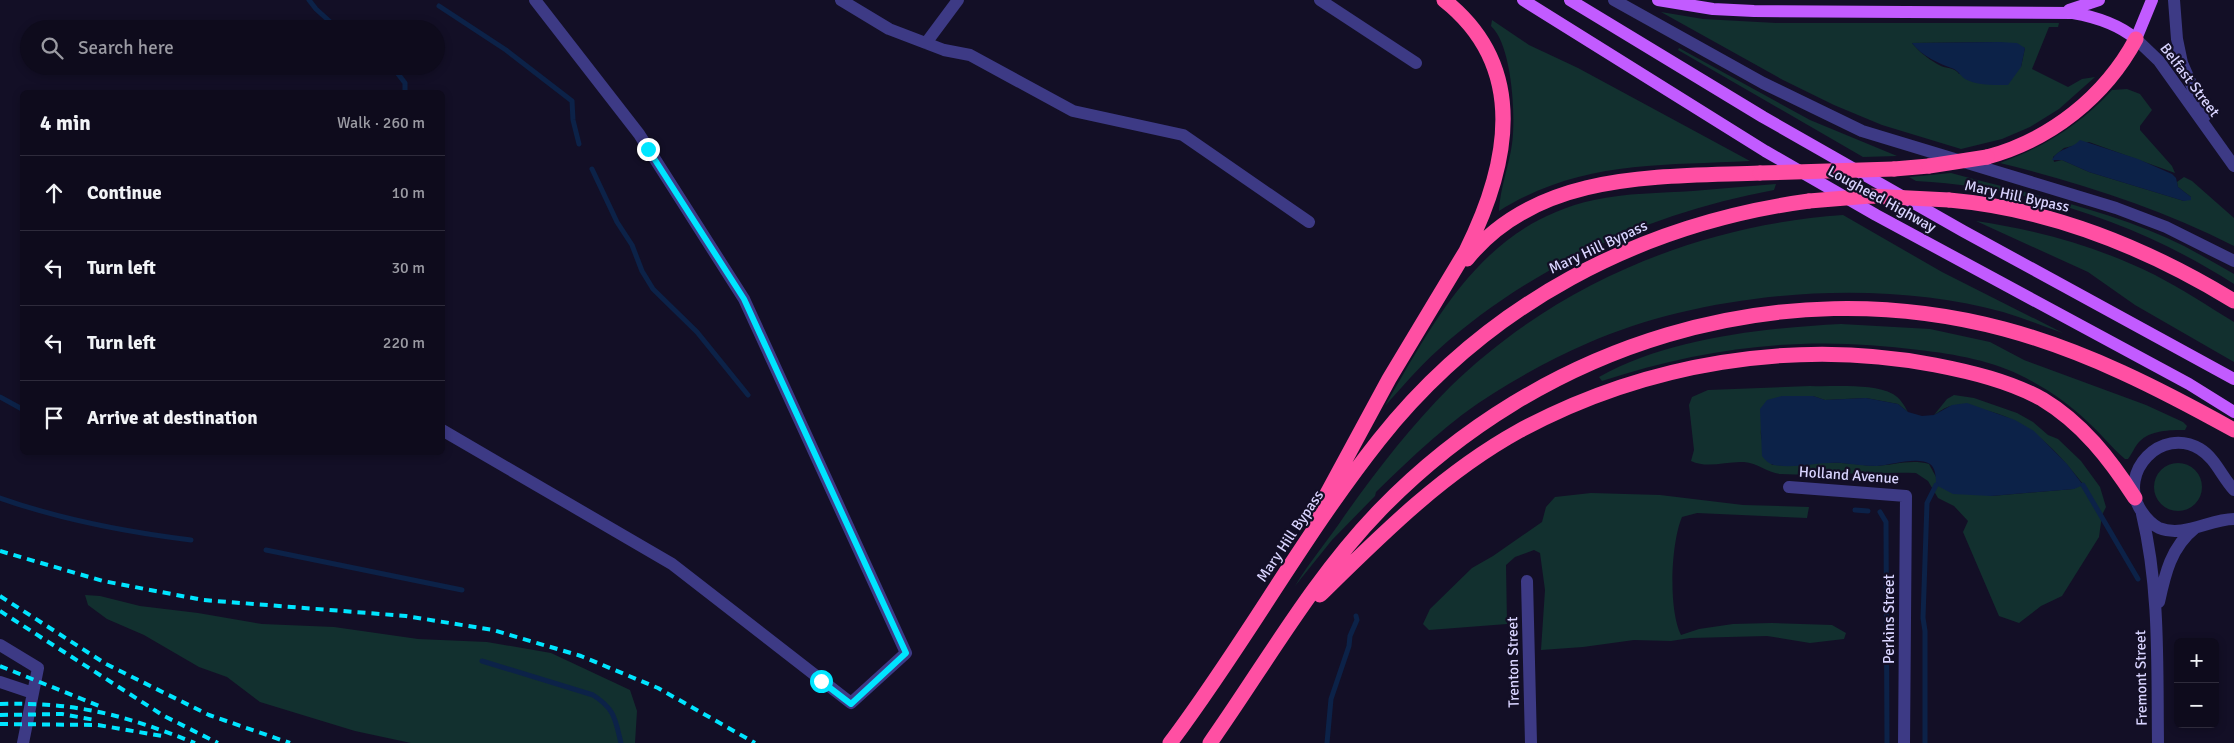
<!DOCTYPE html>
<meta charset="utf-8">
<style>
body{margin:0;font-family:Signika,sans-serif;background:#171425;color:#f1f3f6}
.controls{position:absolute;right:15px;bottom:15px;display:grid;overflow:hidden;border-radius:8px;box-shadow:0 2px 8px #0003}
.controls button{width:45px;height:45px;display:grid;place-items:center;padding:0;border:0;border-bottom:1px solid #2e2b3b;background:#0e0b1c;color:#f1f3f6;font:25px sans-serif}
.stop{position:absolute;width:15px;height:15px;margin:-11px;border:4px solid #00e5ff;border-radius:50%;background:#fff}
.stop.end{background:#00e5ff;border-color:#fff;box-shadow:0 1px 5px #0008}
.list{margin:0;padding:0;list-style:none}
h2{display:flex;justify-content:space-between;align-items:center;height:65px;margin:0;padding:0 20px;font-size:21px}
h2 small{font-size:16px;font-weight:400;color:#9b9ba3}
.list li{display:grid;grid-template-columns:32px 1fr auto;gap:15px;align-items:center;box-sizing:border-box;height:75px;padding:0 20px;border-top:1px solid #2e2b3b}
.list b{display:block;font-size:19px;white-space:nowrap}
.list em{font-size:16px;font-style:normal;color:#9b9ba3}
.icon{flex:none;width:28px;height:28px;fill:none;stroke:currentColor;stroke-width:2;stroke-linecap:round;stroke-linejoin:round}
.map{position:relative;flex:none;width:2234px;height:743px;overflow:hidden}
.search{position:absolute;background:#0e0b1c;box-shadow:0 2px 8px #0003;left:20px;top:20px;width:425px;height:55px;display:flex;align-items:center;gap:12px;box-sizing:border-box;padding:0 18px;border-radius:28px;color:#9b9ba3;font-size:19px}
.panel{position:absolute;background:#0e0b1c;box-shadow:0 2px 8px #0003;left:20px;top:90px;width:425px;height:365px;border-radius:8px}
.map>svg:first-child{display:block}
.green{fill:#12302f;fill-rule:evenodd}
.water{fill:#0c2248}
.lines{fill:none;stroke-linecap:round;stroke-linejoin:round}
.stream{stroke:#0c2248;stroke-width:5}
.minor{stroke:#3d3a85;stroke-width:12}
.major{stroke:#c25bff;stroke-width:12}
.highway{stroke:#ff4fa3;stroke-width:15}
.rail{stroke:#00e5ff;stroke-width:4;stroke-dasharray:8 6;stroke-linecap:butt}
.highway-bridge{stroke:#ff4fa3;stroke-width:15}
.route{stroke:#00e5ff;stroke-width:6}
.labels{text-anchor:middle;stroke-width:4.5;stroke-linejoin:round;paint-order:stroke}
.street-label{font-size:15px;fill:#d9d4ff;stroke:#130f26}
</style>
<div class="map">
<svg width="2234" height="743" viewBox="0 0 2234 743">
<rect width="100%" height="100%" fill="#130f26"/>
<path class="green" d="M1661 12 1703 19 1776 23H2059L2058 27H2049L2032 69 2068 87 2082 79 2095 77 2059 109 2030 127 2002 139 1961 149 1882 125 1834 105 1783 80ZM2000 42 2025 48 2021 67 1959 74C1954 67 1948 69 1941 66 1931 61 1919 52 1912 43Z
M1492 20 1529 45 1578 68 1750 161C1658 166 1581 160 1499 211 1500 188 1509 166 1512 144 1516 116 1512 45 1491 26Z
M1679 48 1810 120 1897 156 1863 157 1678 50Z
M2127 89 2140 94 2152 110 2140 126V130L2172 166 2175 173 2089 142 2064 148 2053 157 2054 162 2062 160 2089 172 2184 201 2191 197 2178 187 2177 182 2184 177 2192 181 2234 218V246C2159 208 2081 183 2000 163 2044 147 2080 125 2112 90Z
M1951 173C2029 194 2112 210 2184 246 2201 255 2218 265 2234 274V284C2139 223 2029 187 1916 181L1909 177Z
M1776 184 1774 190C1650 213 1532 266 1438 350 1419 367 1402 387 1385 406 1437 316 1484 224 1594 200 1626 193 1660 193 1693 191 1720 189 1748 186 1776 184Z
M1843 215 1942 272 2063 333C2043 326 2023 318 2003 312 1878 277 1706 291 1588 343 1556 357 1524 374 1494 393 1450 420 1413 456 1376 492L1375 496 1332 540 1295 586C1310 561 1329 539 1345 515 1377 470 1411 426 1450 387 1555 284 1698 225 1843 215Z
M1976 221C2037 230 2099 247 2155 275 2182 289 2208 306 2234 322V362L2135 305 2088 272Z
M1841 324 1930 329 1990 342 2024 360 2146 405 2183 422 2187 426 2185 430C2170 430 2150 430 2139 442 2135 446 2132 454 2128 459H2125C2112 448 2102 435 2090 424 2071 405 2049 390 2026 378 1994 361 1955 354 1919 350 1807 335 1709 346 1602 381L1599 377C1668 338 1764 328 1841 324Z
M1810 386C1834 387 1872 383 1893 394 1900 398 1904 405 1908 412L1898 404 1866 398 1825 400 1813 396H1782C1758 427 1754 427 1772 465 1795 466 1818 462 1841 463 1853 463 1864 466 1876 466 1894 465 1911 459 1929 464L1936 477 1991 496 2073 489 2083 484C2053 446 2024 415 1973 408 1967 407 1957 404 1951 406 1945 407 1939 412 1934 415L1947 399 1954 395 1974 398 2017 413 2033 422 2048 435 2058 439 2081 461 2100 487 2106 507 2102 515 2099 537 2062 596 2041 606 2019 623 1999 616 1963 532 1968 521 1954 506 1938 498 1928 481 1916 473C1871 472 1826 476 1781 474 1767 473 1758 463 1744 462 1726 461 1708 469 1691 461L1694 450 1689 405 1692 397 1708 390Z
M2154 487a24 24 0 1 1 48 0a24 24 0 1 1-48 0Z
M1591 493 1660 495 1743 505 1809 507 1807 518 1697 513 1682 517C1671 543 1668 609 1681 635L1699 629 1733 624 1772 623 1832 625 1846 633 1844 639 1810 643 1767 636 1690 638 1671 641 1634 640 1583 647 1541 650 1545 590 1540 553 1534 550 1515 557 1506 565 1507 624 1429 630 1423 624 1430 609 1472 568 1493 556 1542 522 1546 507 1555 497Z
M85 595 100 596 140 606 198 613 262 624 334 627 418 639 487 642 551 653 630 690 637 711 635 743H411L355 731 260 702 227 677 199 667 144 635 107 619 88 605Z"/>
<path class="water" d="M2000 42 2017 43 2025 48 2021 67 2008 85C1994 85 1978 86 1965 79 1961 76 1958 71 1954 69 1938 63 1923 57 1912 43Z
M2080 140 2138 159 2172 174 2176 178 2178 187 2191 197V200L2184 201 2089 172 2062 160H2052C2058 148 2072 149 2080 140Z
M1782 396H1813L1825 400 1866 398 1898 404 1908 412 1922 416 1934 415 1952 405 1967 403 2015 420 2034 431 2067 464 2083 485 2074 489 1991 496 1953 494 1936 485C1936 479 1936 468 1930 464 1918 456 1890 465 1877 466 1865 466 1854 464 1842 463 1820 461 1796 469 1774 465 1769 464 1765 460 1762 456L1760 409 1767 400Z"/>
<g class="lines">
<path class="stream" d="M309 0 316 9 338 29
M439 6 506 50 572 101 573 120 579 144
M392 66 405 83V92
M592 169 617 222 632 245 642 271 653 289 697 332 748 395
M0 397 22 409
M2083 485 2138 579
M0 498C62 520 126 532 191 540
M1855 510 1868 511
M1880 512 1886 522 1887 743
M266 550 462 590
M482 661 593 695C615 709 615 719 621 743
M1327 743 1331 699 1349 646 1350 636 1357 620 1356 616
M1925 743V631L1923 618 1927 503 1936 485"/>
<path class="minor" d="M841 0 889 29 944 50 970 55 1073 111 1183 135 1309 222
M1320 0 1416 63
M1614 0 1763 83 1862 131 2116 208 2166 227 2234 261
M2174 0 2177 39 2182 63 2205 116
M2136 39 2159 61 2234 166
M926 43 958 0
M442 430 672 564 851 703 906 653 744 299 639 134 535 0
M1789 487 1906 496 1904 743
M2234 490C2222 477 2215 458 2200 449 2161 426 2118 472 2140 509 2145 517 2151 524 2159 528 2184 538 2209 519 2234 519
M2142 514C2160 589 2157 666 2158 743
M1527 581 1531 743
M2159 602C2165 574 2171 547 2195 528
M0 645 38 668 23 743
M0 682 33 693"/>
<path class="major" d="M1523 0 1765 151 1876 215 2189 384 2234 412
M1570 0 1763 117 1963 231 2234 379
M1658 0 1713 9 1754 11 2073 13C2096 17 2118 24 2136 39L2152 0
M2069 10 2099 0"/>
<path class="highway" d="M1987 157C2050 140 2105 97 2136 39
M1894 169 1929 166
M1949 200C2052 209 2147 248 2234 301
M1467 259C1538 171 1658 177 1760 173
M1316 514 1389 379 1466 251C1509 165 1529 67 1444 0
M1320 595C1382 534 1443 473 1519 431 1645 363 1795 338 1935 365 1971 372 2009 381 2042 399 2082 423 2110 459 2135 498
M1170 743C1244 645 1303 536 1379 440 1487 304 1639 224 1809 201
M1210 743C1265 665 1313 579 1380 510 1541 344 1778 269 2004 329 2086 351 2160 389 2234 430"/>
<path class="rail" d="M0 551 103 581 203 600 406 616 493 630 581 656 658 688 755 743
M0 596 106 664 209 715 290 743
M0 611 164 716 218 743
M0 666 99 706
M0 704C78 702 124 715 195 743
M0 715 62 714 95 720
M0 724 98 725 162 736"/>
<path class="highway-bridge" d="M1929 166 1987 157
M1760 173 1894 169
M1809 201 1870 196 1949 200"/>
</g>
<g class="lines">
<path class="route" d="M648 149 744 299 906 653 851 704 821 681"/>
</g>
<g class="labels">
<g class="street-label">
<text transform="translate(2190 80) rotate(53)" y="5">Belfast Street</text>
<text transform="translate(2017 196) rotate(12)" y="5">Mary Hill Bypass</text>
<text transform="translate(1882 199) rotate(29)" y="5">Lougheed Highway</text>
<text transform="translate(1598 247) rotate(-25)" y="5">Mary Hill Bypass</text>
<text transform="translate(1849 475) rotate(4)" y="5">Holland Avenue</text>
<text transform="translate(1290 536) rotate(-56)" y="5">Mary Hill Bypass</text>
<text transform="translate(1889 619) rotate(-90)" y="5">Perkins Street</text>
<text transform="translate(1513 662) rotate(-91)" y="5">Trenton Street</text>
<text transform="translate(2141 678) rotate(-91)" y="5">Fremont Street</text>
</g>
</g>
</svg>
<div class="controls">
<button>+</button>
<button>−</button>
</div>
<div class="stop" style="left:821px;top:681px"></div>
<div class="stop end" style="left:648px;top:149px"></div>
<div class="search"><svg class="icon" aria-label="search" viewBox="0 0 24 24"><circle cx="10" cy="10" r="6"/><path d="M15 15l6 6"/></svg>Search here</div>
<section class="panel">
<h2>4 min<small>Walk · 260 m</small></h2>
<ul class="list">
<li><svg class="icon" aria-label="ahead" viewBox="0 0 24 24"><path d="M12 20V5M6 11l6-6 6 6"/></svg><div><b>Continue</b></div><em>10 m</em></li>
<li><svg class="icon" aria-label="left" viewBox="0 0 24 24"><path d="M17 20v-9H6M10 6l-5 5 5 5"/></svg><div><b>Turn left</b></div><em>30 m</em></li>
<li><svg class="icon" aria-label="left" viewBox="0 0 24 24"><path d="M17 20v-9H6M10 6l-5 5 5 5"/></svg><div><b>Turn left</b></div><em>220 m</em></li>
<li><svg class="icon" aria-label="arrive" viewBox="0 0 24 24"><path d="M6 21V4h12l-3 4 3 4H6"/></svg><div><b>Arrive at destination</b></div></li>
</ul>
</section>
</div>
